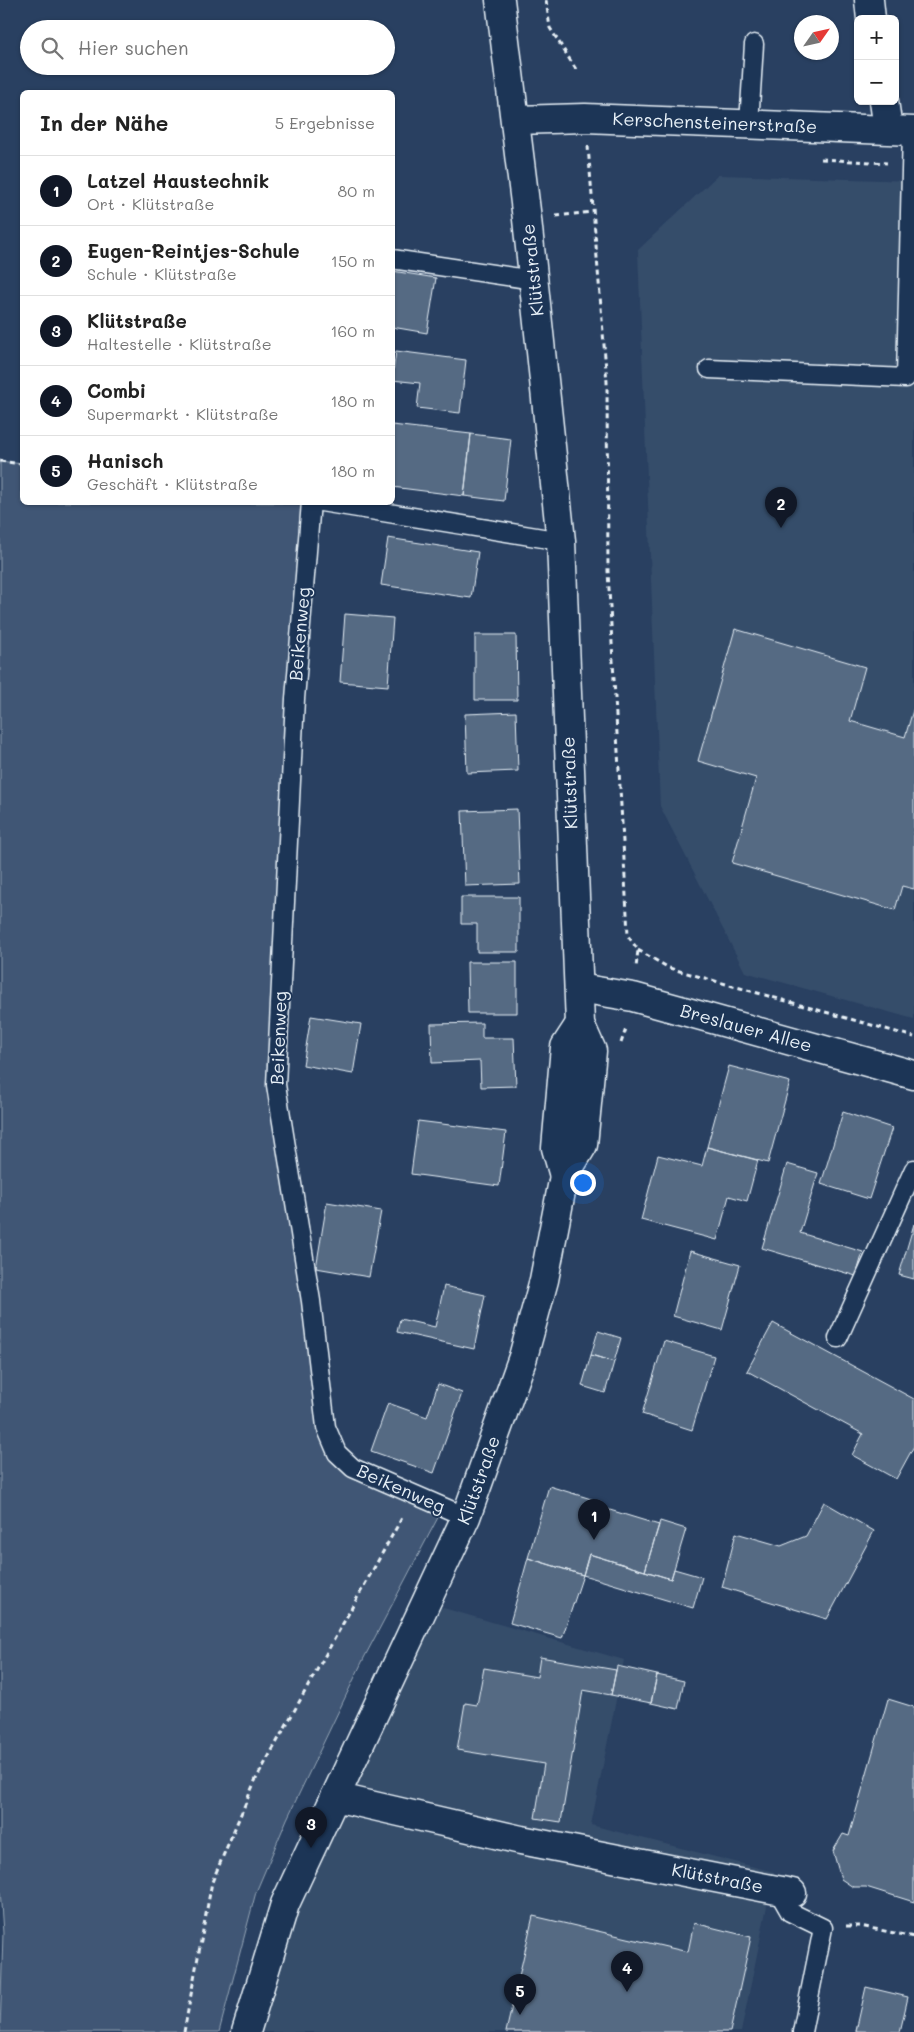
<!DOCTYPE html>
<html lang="de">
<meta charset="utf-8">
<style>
body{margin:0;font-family:Mali,sans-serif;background:#f6f6f6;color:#222}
.controls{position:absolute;right:15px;top:15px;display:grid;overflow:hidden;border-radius:8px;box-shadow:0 1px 4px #0004}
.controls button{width:45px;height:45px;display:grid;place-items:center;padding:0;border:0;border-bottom:1px solid #e0e0e0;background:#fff;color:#222;font:25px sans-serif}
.compass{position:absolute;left:794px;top:15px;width:45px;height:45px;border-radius:50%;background:#fff;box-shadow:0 1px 4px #0004;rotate:56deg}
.you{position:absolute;left:582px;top:1182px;width:18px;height:18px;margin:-12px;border:4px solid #fff;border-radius:50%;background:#1a73e8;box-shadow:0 0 0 8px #1a73e833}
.badge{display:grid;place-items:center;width:32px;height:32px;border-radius:50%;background:#111827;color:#fff;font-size:16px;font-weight:700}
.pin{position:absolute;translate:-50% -41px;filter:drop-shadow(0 1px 2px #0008)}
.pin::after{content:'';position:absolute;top:26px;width:18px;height:15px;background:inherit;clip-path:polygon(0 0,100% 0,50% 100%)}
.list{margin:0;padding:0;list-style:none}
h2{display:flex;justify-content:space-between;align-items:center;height:65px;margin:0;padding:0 20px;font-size:21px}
h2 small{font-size:16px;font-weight:400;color:#767676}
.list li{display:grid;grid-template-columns:32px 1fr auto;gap:15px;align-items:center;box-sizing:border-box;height:70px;padding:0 20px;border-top:1px solid #e0e0e0}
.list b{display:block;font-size:19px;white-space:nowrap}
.list p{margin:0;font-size:16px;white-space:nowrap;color:#767676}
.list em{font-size:16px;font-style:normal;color:#767676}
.icon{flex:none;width:28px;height:28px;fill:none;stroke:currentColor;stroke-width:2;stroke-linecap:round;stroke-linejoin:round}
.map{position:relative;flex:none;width:914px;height:2032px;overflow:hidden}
.search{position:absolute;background:#fff;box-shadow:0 1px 4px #0004;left:20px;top:20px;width:375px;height:55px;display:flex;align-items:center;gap:12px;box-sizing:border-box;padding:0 18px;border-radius:28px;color:#767676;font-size:19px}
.panel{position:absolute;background:#fff;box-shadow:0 1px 4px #0004;left:20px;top:90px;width:375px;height:415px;border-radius:8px}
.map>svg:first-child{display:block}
.built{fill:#364d6b}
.green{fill:#415774;stroke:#94a4b6}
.building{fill:#556a83;stroke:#e8f1f8}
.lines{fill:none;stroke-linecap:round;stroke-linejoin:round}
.lane-casing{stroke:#e8f1f8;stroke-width:21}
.street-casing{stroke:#e8f1f8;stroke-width:31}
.secondary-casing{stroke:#e8f1f8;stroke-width:31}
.path{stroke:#e8f1f8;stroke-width:3;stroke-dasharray:5 4;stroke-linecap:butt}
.lane{stroke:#1d3557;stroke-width:18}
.street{stroke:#1d3557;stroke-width:28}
.secondary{stroke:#1d3557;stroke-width:28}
.labels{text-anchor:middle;stroke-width:4;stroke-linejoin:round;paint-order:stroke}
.street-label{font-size:18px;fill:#e8f1f8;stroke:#1d3557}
</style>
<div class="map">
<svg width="914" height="2032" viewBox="0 0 914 2032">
<rect width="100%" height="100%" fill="#294061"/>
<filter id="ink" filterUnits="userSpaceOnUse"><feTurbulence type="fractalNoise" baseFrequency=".02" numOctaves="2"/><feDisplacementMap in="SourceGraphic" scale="10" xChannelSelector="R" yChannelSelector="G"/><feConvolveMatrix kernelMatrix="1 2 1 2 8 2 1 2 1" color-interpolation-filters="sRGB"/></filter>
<g filter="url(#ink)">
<path class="built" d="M718 175 914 181V1019L745 972 660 806 638 250Z
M426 1603 624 1660 591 1825 774 1872 741 2032H246Z"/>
<path class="green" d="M0 461 22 464V502L311 503 276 1085 337 1453 443 1508 364 1658 287 1819 256 1892 219 2032H0L3 1933 0 1889Z"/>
<path class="building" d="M392 271 436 278 427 333 392 327Z
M396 351 466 360 460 413 417 408 420 383 392 380Z
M392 425 471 434 464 496 392 487Z
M471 434 511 439 504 501 464 496Z
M388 538 478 552 471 598 381 585Z
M345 614 393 618 388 686 340 682Z
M735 629 865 667 850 721 905 737 914 707V889L902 886 895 910 732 863 756 778 698 761Z
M475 635H516L517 700H475Z
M516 712 518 771 467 773 465 714Z
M517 809 520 884 465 886 462 811Z
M461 897H519V952H477V924H461Z
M467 962H517V1013H468Z
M311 1016 361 1024 353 1074 303 1065Z
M482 1023V1038H514L516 1086 481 1087 480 1061 432 1063 431 1024Z
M729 1066 790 1082 768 1163 707 1147Z
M843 1112 892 1128 869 1199 821 1184Z
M418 1121 506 1132 499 1186 411 1174Z
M707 1147 758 1160 747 1201 729 1196 717 1240 641 1220 658 1155 702 1166Z
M787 1164 818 1173 800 1233 863 1252 856 1276 762 1248Z
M327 1202 381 1211 369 1277 316 1268Z
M914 1224V1279L899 1275Z
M690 1251 740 1265 722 1330 673 1316Z
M444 1286 485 1295 474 1349 397 1332 400 1319 435 1327Z
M773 1323 914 1399V1446L896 1479 852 1455 863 1434 747 1371Z
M598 1331 621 1338 614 1362 591 1355Z
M664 1341 714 1356 692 1430 642 1414Z
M591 1355 614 1362 605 1393 582 1386Z
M438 1384 462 1393 434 1473 371 1451 388 1403 427 1417Z
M549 1486 601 1502 600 1507 659 1525 645 1571 589 1554 583 1575 528 1558Z
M824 1502 874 1531 827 1619 722 1587 736 1533 781 1546 806 1536Z
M660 1521 686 1529 671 1579 645 1571Z
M589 1554 671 1579 674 1569 702 1577 693 1608 583 1575Z
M528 1558 583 1575 562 1638 510 1623Z
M540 1657 616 1670 611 1695 583 1690 561 1822 535 1818 544 1764 457 1750 465 1703 477 1705 484 1668 537 1677Z
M617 1666 657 1675 651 1703 611 1695Z
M657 1675 684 1681 678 1709 651 1703Z
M888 1699 914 1707V1902L866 1887H853L841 1879 833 1851 843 1834 849 1836Z
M533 1916 688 1952 694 1923 751 1937 730 2032H506Z
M866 1987 908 1997 900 2032 856 2031Z"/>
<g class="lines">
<defs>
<path id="lane" d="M749 124 754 44
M392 259 534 280
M709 369 906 378 912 130
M311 502 295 699 276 1085 311 1301 326 1427 337 1453 353 1468 466 1517
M321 502 561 541
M838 1338 914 1169
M778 1891 790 1912 823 1928 802 2032"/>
<g id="street">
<path d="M869 0 871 19"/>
<path d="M884 101 888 129"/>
<path id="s1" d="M516 120 585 118 914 131"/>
<path id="s2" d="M579 988 633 997 914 1075"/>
<path id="s3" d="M335 1797 521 1840 792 1893"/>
</g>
<g id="secondary">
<path d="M564 1176 556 1148 565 1047 580 1024"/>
<path id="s4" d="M246 2032 285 1904 466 1517 523 1357 544 1280 564 1176 583 1145 592 1051 580 1024 561 541 527 219 500 0"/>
</g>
</defs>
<use href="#lane" class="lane-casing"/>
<use href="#street" class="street-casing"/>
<use href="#secondary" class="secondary-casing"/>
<path class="path" d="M546 0 550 28 577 71
M588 146 607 382 608 571 627 914 628 936 638 950 636 968
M821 159 887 163
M556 216 592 212
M0 461 22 464
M638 950 669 968 914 1037
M621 1043 627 1026
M846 1926H860L914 1937
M184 2032 212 1882 255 1781 403 1516"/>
<use href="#lane" class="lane"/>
<use href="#street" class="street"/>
<use href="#secondary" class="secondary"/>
</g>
</g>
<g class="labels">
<g class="street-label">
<text dy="6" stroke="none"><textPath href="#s1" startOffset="199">Kerschensteinerstraße</textPath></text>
<text transform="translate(533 270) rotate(-96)" y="6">Klütstraße</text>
<text transform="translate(300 634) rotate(-85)" y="6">Beikenweg</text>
<text transform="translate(570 783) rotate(-92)" y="6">Klütstraße</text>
<text dy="6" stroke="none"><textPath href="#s2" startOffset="172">Breslauer Allee</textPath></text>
<text transform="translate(279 1038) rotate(-88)" y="6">Beikenweg</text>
<text dy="6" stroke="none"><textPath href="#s4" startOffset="600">Klütstraße</textPath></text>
<text transform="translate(401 1489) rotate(24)" y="6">Beikenweg</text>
<text dy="6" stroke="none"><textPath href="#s3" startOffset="391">Klütstraße</textPath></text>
</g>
</g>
</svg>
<div class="controls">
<button>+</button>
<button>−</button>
</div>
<svg class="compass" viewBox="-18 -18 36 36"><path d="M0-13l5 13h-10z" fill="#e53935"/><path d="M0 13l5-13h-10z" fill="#767676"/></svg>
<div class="you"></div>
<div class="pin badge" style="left:594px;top:1540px">1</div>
<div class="pin badge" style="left:781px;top:528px">2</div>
<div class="pin badge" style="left:311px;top:1848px">3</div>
<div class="pin badge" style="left:627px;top:1992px">4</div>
<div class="pin badge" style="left:520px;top:2015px">5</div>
<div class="search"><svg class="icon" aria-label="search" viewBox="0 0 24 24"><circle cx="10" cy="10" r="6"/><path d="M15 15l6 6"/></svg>Hier suchen</div>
<section class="panel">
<h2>In der Nähe<small>5 Ergebnisse</small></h2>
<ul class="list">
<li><span class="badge">1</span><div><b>Latzel Haustechnik</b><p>Ort · Klütstraße</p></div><em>80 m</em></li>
<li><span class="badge">2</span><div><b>Eugen-Reintjes-Schule</b><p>Schule · Klütstraße</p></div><em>150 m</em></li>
<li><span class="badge">3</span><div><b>Klütstraße</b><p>Haltestelle · Klütstraße</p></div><em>160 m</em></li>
<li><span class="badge">4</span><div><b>Combi</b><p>Supermarkt · Klütstraße</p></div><em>180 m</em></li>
<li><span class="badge">5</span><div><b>Hanisch</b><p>Geschäft · Klütstraße</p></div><em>180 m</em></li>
</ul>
</section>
</div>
